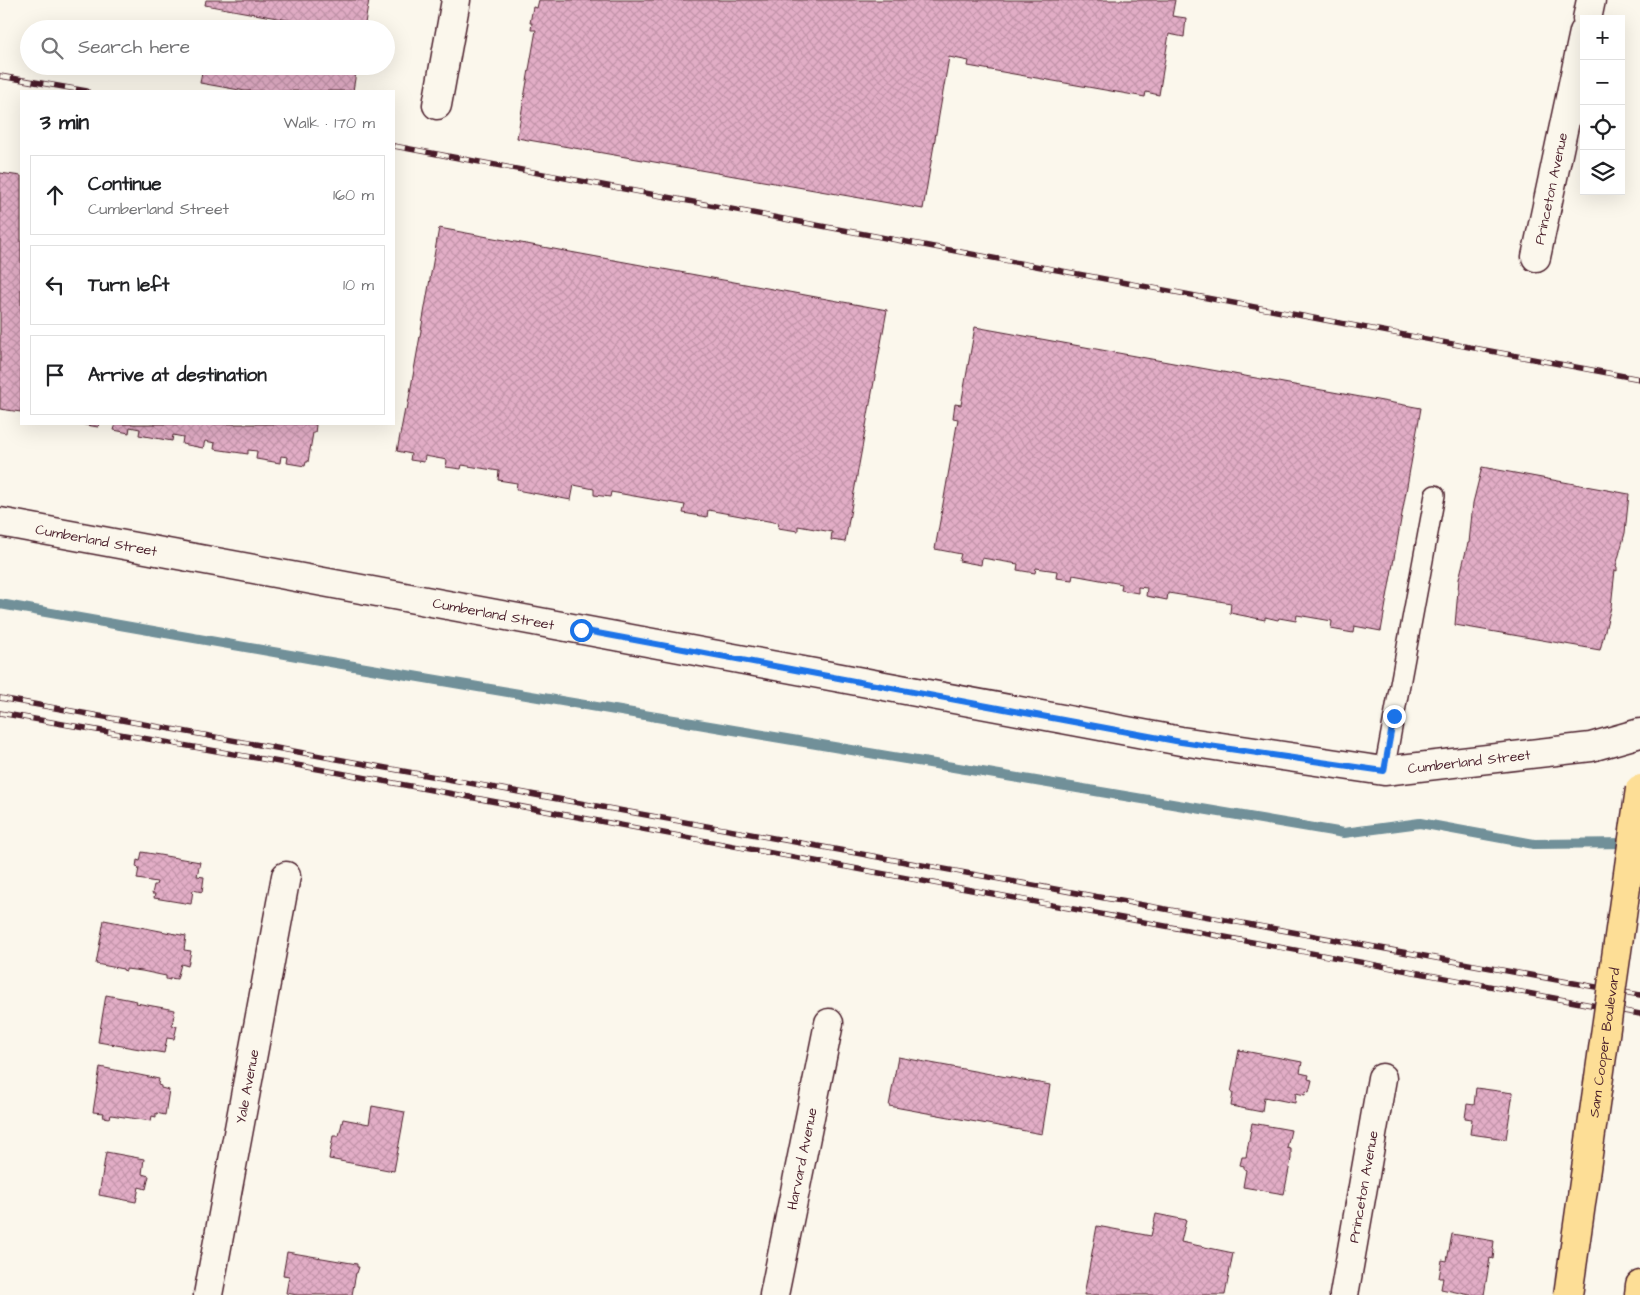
<!DOCTYPE html>
<meta charset="utf-8">
<style>
body{margin:0;font-family:"Architects Daughter",sans-serif;background:#f2f2f2;color:#202124}
.controls{position:absolute;right:15px;top:15px;display:grid;overflow:hidden;border-radius:0px;box-shadow:0 5px 20px #0002}
.controls button{width:45px;height:45px;display:grid;place-items:center;padding:0;border:0;border-bottom:1px solid #e0e0e0;background:#fff;color:#202124;font:25px sans-serif}
.stop{position:absolute;width:15px;height:15px;margin:-11px;border:4px solid #1a73e8;border-radius:50%;background:#fff}
.stop.end{background:#1a73e8;border-color:#fff;box-shadow:0 1px 5px #0008}
.list{margin:0;padding:0;list-style:none}
h2{display:flex;justify-content:space-between;align-items:center;height:65px;margin:0;padding:0 20px;font-size:21px}
h2 small{font-size:16px;font-weight:400;color:#757577}
.list li{display:grid;grid-template-columns:32px 1fr auto;gap:15px;align-items:center;box-sizing:border-box;height:80px;margin:0 10px 10px;padding:0 10px;border:1px solid #e0e0e0;border-radius:0px}
.list b{display:block;font-size:19px;white-space:nowrap}
.list p{margin:0;font-size:16px;white-space:nowrap;color:#757577}
.list em{font-size:16px;font-style:normal;color:#757577}
.icon{flex:none;width:28px;height:28px;fill:none;stroke:currentColor;stroke-width:2;stroke-linecap:round;stroke-linejoin:round}
.map{position:relative;flex:none;width:1640px;height:1295px;overflow:hidden}
.search{position:absolute;background:#fff;box-shadow:0 5px 20px #0002;left:20px;top:20px;width:375px;height:55px;display:flex;align-items:center;gap:12px;box-sizing:border-box;padding:0 18px;border-radius:28px;color:#757577;font-size:19px}
.panel{position:absolute;background:#fff;box-shadow:0 5px 20px #0002;left:20px;top:90px;width:375px;height:335px;border-radius:0px}
.map>svg:first-child{display:block}
.lines{fill:none;stroke-linecap:round;stroke-linejoin:round}
.stream{stroke:#719099;stroke-width:10}
.building{fill:url(#building-cross-hatch);stroke:#4a1f2b}
.service-casing{stroke:#4a1f2b;stroke-width:22}
.minor-casing{stroke:#4a1f2b;stroke-width:31}
.primary-casing{stroke:#4a1f2b;stroke-width:31}
.service{stroke:#fbf7ec;stroke-width:19}
.minor{stroke:#fbf7ec;stroke-width:28}
.primary{stroke:#fdde96;stroke-width:28}
.rail-casing{stroke:#4a1f2b;stroke-width:5.5}
.rail{stroke:#fbf7ec;stroke-width:4;stroke-dasharray:11;stroke-linecap:butt}
.primary-bridge-casing{stroke:#4a1f2b;stroke-width:31;stroke-linecap:butt}
.primary-bridge{stroke:#fdde96;stroke-width:28}
.route{stroke:#1a73e8;stroke-width:6}
.labels{text-anchor:middle;stroke-width:4;stroke-linejoin:round;paint-order:stroke}
.street-label{font-size:14px;fill:#4a1f2b;stroke:#fbf7ec}
</style>
<div class="map">
<svg width="1640" height="1295" viewBox="0 0 1640 1295">
<defs>
<pattern id="building-cross-hatch" width="8" height="8" patternUnits="userSpaceOnUse" patternTransform="scale(1.25)"><rect width="8" height="8" fill="#e2adc6"/><path d="M0 0l8 8M0 8l8-8" fill="none" stroke="#c394aa"/></pattern>
</defs>
<rect width="100%" height="100%" fill="#fbf7ec"/>
<filter id="ink" filterUnits="userSpaceOnUse"><feTurbulence type="fractalNoise" baseFrequency=".02" numOctaves="2"/><feDisplacementMap in="SourceGraphic" scale="10" xChannelSelector="R" yChannelSelector="G"/><feConvolveMatrix kernelMatrix="1 2 1 2 8 2 1 2 1" color-interpolation-filters="sRGB"/></filter>
<g filter="url(#ink)">
<g class="lines">
<path class="stream" d="M0 604 336 663 1344 833 1420 823 1534 844 1632 843"/>
</g>
<path class="building" d="M206 0H369L364 29H338L205 5Z
M539 0H1175L1172 16 1186 18 1184 37 1169 34 1159 95 1146 92 1145 97 968 66 969 61 949 57 923 209 517 138 536 30H531L532 23H530L533 7 537 8Z
M210 23 244 29H209Z
M203 66H357L353 91H245L200 83Z
M0 173 21 176V412L0 409Z
M439 228 887 310 845 542 831 540 832 532 798 526V531L778 528 779 523 708 510 707 517 683 513 685 505 611 492 610 497 594 495V489L574 485 571 500 516 490 517 483 498 480 499 471 462 465 461 469 446 467 447 460 425 456 424 462 410 460 411 454 397 451 405 409 407 410Z
M975 327 1421 408 1381 631 1354 626 1353 633 1331 629 1332 621 1297 615 1296 621 1279 618 1278 620 1265 617V620L1230 613 1231 603 1168 593 1167 600 1146 596 1147 588 1138 587V593L1121 590 1122 584 1073 575 1072 580 1056 578 1057 571 1036 568 1035 573 1017 570 1018 564 982 558 981 565 959 561 961 554 935 549 958 419 953 418 955 404 961 405Z
M80 424H99L98 427Z
M112 424H315L316 425 315 433H313L308 462H306L305 466 287 463 288 457 281 456 280 463 256 459 257 451 248 450V454L214 449 215 443 205 441 203 448 182 444 183 437 173 435 172 441 139 435 140 429 130 427 129 433 114 430 116 424Z
M1482 467 1629 494 1625 533 1616 566 1617 567V571L1615 570 1611 607 1600 650 1455 625 1459 579 1468 543H1469L1473 503Z
M142 852 200 862 197 876 204 877 202 892 193 890 191 904 154 898 155 894H152L154 885H156L157 882 137 879 139 868 136 867 137 860 140 861Z
M104 920 186 936 184 950 191 951 188 966 181 964 177 979 170 978V980L166 979V976L142 971 126 969V971L123 970V969L96 964Z
M106 995 137 1001 136 1003 175 1010 172 1025 177 1026 174 1039 167 1038 164 1053 98 1042Z
M1239 1050 1302 1062 1300 1073 1309 1075 1308 1079 1312 1080 1309 1092 1306 1091 1305 1095 1296 1093 1295 1103 1264 1097 1262 1112 1231 1106 1233 1093H1231Z
M898 1057 1050 1085 1042 1134 889 1106Z
M100 1067 159 1079 158 1085 161 1086V1088L169 1090 165 1115 156 1113V1117L152 1116 151 1121 111 1115 110 1118 103 1117 104 1113 93 1112Z
M1476 1088 1513 1093 1506 1139 1470 1134 1472 1119 1465 1118 1467 1104 1474 1105Z
M372 1106 405 1112 394 1171 329 1159 333 1136H339L343 1119 369 1124Z
M1252 1123 1291 1130 1287 1148 1291 1149V1159L1284 1194 1243 1187 1246 1170 1244 1169V1166L1240 1165 1242 1157H1246Z
M106 1152 144 1159 142 1174 149 1176 146 1189 139 1187 136 1202 99 1195Z
M1156 1214 1186 1220 1181 1242 1233 1253 1225 1295H1084L1097 1226 1151 1236Z
M1452 1234 1494 1241 1493 1249 1494 1250 1493 1259 1490 1258 1484 1295H1470L1441 1289 1443 1278H1439L1442 1260 1447 1261Z
M287 1252 357 1264V1267H359L357 1273H356L352 1295H297L286 1293 289 1276 283 1275Z"/>
<g class="lines">
<defs>
<path id="service" d="M1384 771 1435 495"/>
<g id="minor">
<path d="M1587 19 1591 0"/>
<path d="M437 105 456 0"/>
<path id="s1" d="M1536 257 1584 32"/>
<path id="s2" d="M0 522 1181 741 1384 771 1591 747 1640 733"/>
<path id="s3" d="M208 1295 286 876"/>
<path id="s4" d="M774 1295 829 1023"/>
<path id="s5" d="M1344 1295 1382 1078"/>
</g>
<path id="primary" d="M1639 1295 1640 1285"/>
</defs>
<use href="#service" class="service-casing"/>
<use href="#minor" class="minor-casing"/>
<use href="#primary" class="primary-casing"/>
<use href="#service" class="service"/>
<use href="#minor" class="minor"/>
<use href="#primary" class="primary"/>
<defs>
<path id="rail" d="M0 76 87 91
M394 146 1640 379
M0 698 1640 995
M0 713 302 766 1640 1014"/>
</defs>
<use href="#rail" class="rail-casing"/>
<use href="#rail" class="rail"/>
<defs>
<g id="primary-bridge">
<path id="s6" d="M1568 1295 1640 789"/>
</g>
</defs>
<use href="#primary-bridge" class="primary-bridge-casing"/>
<use href="#primary-bridge" class="primary-bridge"/>
</g>
</g>
<g class="lines" filter="url(#ink)">
<path class="route" d="M581 630 1181 742 1384 771 1394 716"/>
</g>
<g class="labels">
<g class="street-label">
<text dy="5" stroke="none"><textPath href="#s1" startOffset="70">Princeton Avenue</textPath></text>
<text dy="5" stroke="none"><textPath href="#s2" startOffset="98">Cumberland Street</textPath></text>
<text dy="5" stroke="none"><textPath href="#s2" startOffset="502">Cumberland Street</textPath></text>
<text dy="5" stroke="none"><textPath href="#s2" startOffset="1492">Cumberland Street</textPath></text>
<text dy="5" stroke="none"><textPath href="#s6" startOffset="255">Sam Cooper Boulevard</textPath></text>
<text dy="5" stroke="none"><textPath href="#s3" startOffset="212">Yale Avenue</textPath></text>
<text dy="5" stroke="none"><textPath href="#s4" startOffset="139">Harvard Avenue</textPath></text>
<text dy="5" stroke="none"><textPath href="#s5" startOffset="110">Princeton Avenue</textPath></text>
</g>
</g>
</svg>
<div class="controls">
<button>+</button>
<button>−</button>
<button><svg class="icon" aria-label="locate" viewBox="0 0 24 24"><circle cx="12" cy="12" r="6"/><path d="M12 2v4M12 18v4M2 12h4M18 12h4"/></svg></button>
<button><svg class="icon" aria-label="layers" viewBox="0 0 24 24"><path d="M12 4l9 5-9 5-9-5zM3 14l9 5 9-5"/></svg></button>
</div>
<div class="stop" style="left:581px;top:630px"></div>
<div class="stop end" style="left:1394px;top:716px"></div>
<div class="search"><svg class="icon" aria-label="search" viewBox="0 0 24 24"><circle cx="10" cy="10" r="6"/><path d="M15 15l6 6"/></svg>Search here</div>
<section class="panel">
<h2>3 min<small>Walk · 170 m</small></h2>
<ul class="list">
<li><svg class="icon" aria-label="ahead" viewBox="0 0 24 24"><path d="M12 20V5M6 11l6-6 6 6"/></svg><div><b>Continue</b><p>Cumberland Street</p></div><em>160 m</em></li>
<li><svg class="icon" aria-label="left" viewBox="0 0 24 24"><path d="M17 20v-9H6M10 6l-5 5 5 5"/></svg><div><b>Turn left</b></div><em>10 m</em></li>
<li><svg class="icon" aria-label="arrive" viewBox="0 0 24 24"><path d="M6 21V4h12l-3 4 3 4H6"/></svg><div><b>Arrive at destination</b></div></li>
</ul>
</section>
</div>
